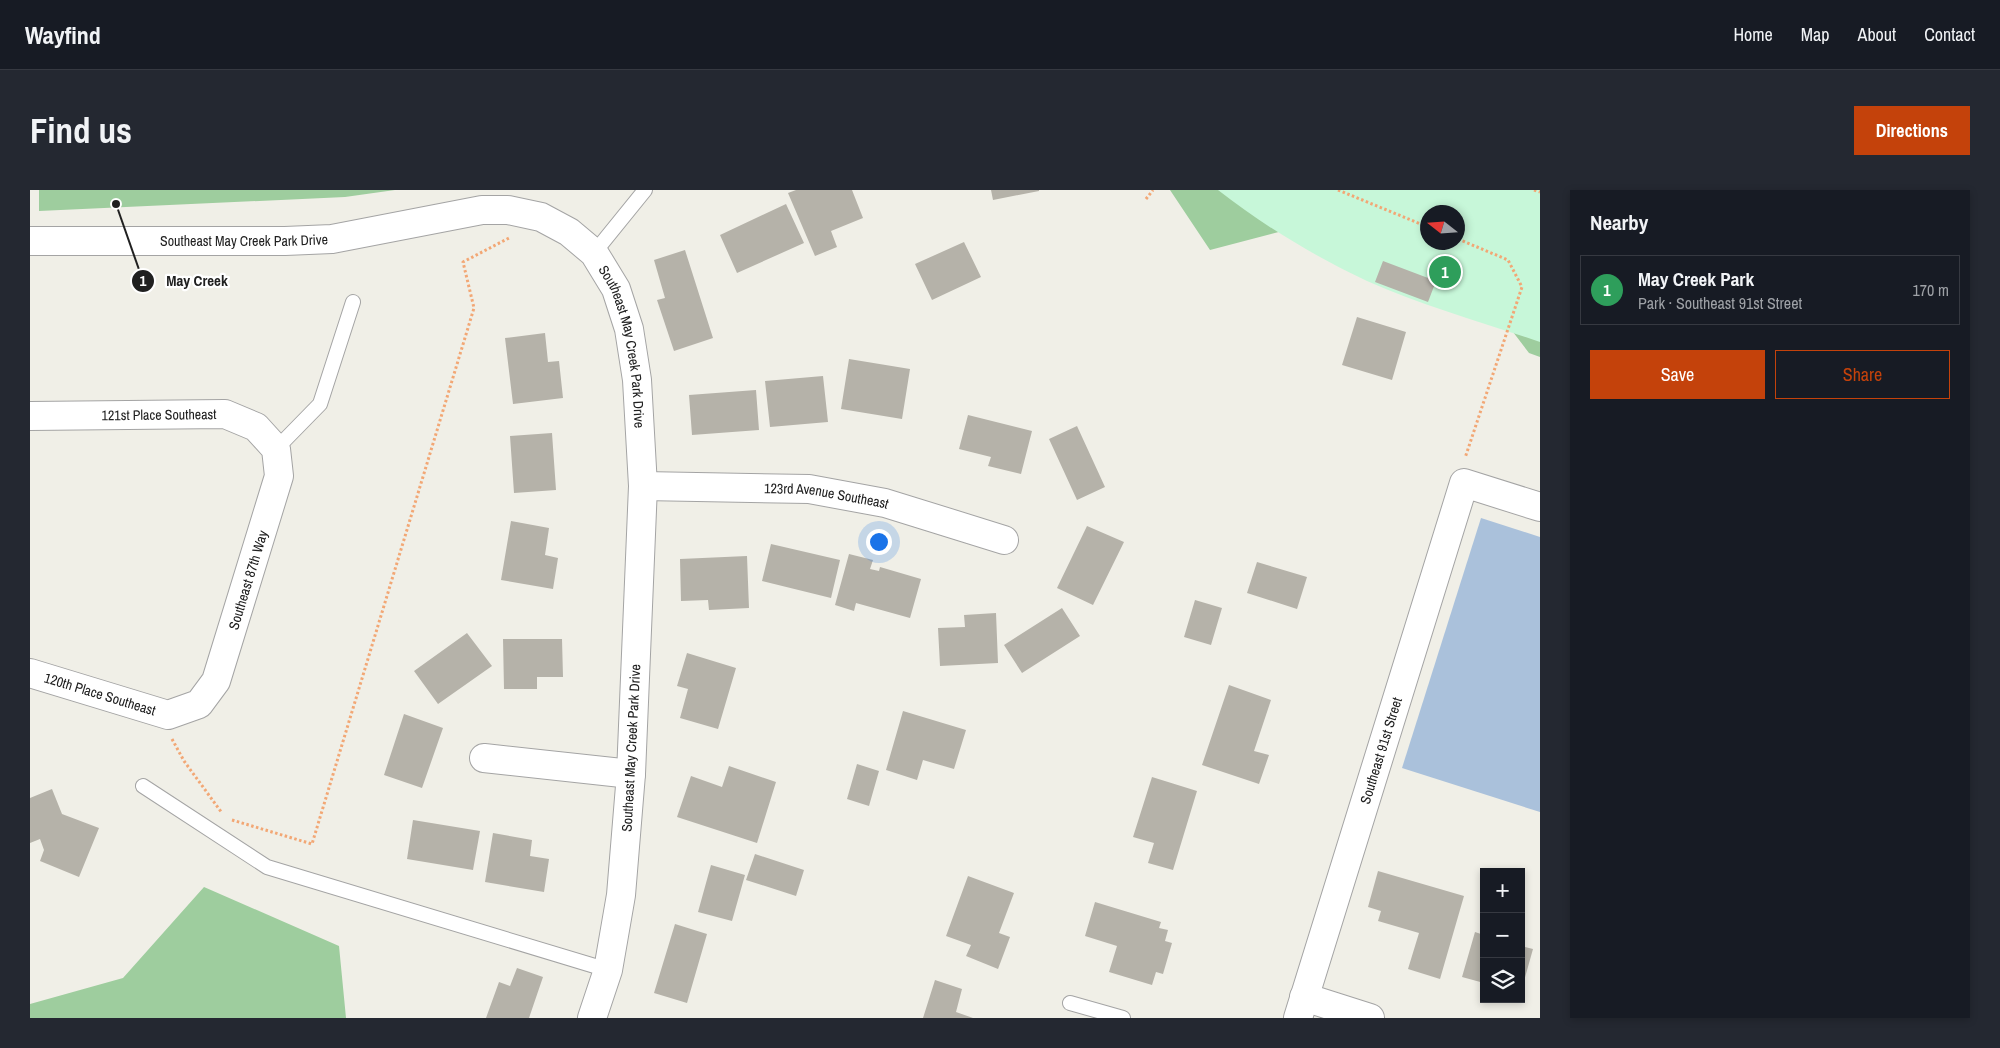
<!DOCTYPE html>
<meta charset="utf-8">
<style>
body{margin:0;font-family:"Archivo Narrow",sans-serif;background:#242831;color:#f1f3f6}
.controls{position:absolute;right:15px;bottom:15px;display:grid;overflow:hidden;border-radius:0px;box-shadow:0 2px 8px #0003}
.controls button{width:45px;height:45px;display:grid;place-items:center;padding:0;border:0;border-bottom:1px solid #363941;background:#171b24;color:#f1f3f6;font:25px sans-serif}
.compass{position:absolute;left:1390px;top:15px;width:45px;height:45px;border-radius:50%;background:#171b24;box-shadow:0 2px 8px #0003;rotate:287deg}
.you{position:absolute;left:848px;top:351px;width:18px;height:18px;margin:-12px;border:4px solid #fff;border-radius:50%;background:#1a73e8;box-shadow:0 0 0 8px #1a73e833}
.badge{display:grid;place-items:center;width:32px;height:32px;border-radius:50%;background:#c4420b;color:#fff;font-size:16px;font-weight:700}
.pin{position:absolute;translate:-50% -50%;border:2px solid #fff;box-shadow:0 1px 5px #0006}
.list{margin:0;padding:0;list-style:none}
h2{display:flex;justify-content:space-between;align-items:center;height:65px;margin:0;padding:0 20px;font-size:21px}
h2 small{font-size:16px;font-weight:400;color:#9ea1a6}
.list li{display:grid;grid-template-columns:32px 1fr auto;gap:15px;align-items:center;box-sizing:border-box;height:70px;margin:0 10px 10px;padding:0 10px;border:1px solid #363941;border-radius:0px}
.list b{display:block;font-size:19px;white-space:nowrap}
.list p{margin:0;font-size:16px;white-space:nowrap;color:#9ea1a6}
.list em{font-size:16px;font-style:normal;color:#9ea1a6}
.actions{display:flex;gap:10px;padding:15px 20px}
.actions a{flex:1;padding:11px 0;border:1px solid #c4420b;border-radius:0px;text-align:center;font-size:18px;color:#c4420b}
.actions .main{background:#c4420b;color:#fff}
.icon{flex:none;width:28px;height:28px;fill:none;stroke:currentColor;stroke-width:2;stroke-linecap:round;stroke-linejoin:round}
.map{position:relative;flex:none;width:1510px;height:828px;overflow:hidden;border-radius:0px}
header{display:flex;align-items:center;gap:30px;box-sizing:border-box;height:70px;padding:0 25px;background:#171b24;border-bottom:1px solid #363941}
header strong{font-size:24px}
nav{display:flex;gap:28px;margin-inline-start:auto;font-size:18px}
.intro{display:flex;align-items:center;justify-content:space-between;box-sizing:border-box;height:120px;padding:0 30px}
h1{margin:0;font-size:35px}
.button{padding:12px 22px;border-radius:0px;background:#c4420b;color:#fff;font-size:18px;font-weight:700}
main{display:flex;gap:30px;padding:0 30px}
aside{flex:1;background:#171b24;border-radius:0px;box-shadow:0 2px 8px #0003}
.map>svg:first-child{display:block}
.forest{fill:#9ecd9e;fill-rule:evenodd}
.park{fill:#c7f7d9;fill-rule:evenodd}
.water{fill:#aac1db}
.building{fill:#b5b2a9}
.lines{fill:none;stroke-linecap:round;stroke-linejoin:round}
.service-casing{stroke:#a4a4a4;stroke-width:16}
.minor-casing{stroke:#a4a4a4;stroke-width:30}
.tertiary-casing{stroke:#a4a4a4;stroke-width:30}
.path{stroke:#f2a775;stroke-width:3;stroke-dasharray:2.5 2.5;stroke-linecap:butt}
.service{stroke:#fff;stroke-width:14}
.minor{stroke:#fff;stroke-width:28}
.tertiary{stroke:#fff;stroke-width:28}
.labels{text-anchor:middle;stroke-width:4.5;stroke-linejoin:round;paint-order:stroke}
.street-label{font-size:14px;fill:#202020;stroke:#fff}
.leader{fill:none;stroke:#202020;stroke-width:2}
.callout-dot{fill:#202020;stroke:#fff;stroke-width:2}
.mark-label{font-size:15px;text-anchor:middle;font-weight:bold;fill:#fff}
.callout-label{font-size:15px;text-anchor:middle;font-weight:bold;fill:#202020;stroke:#fff;stroke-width:4.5;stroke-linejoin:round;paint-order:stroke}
</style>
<header>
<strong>Wayfind</strong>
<nav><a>Home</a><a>Map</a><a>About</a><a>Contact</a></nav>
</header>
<div class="intro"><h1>Find us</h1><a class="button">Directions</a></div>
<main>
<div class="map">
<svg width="1510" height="828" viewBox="0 0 1510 828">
<rect width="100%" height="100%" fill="#f0efe7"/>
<path class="forest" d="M9 0H365L315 7 9 21Z
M1140 0H1510V167L1499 163 1428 70 1306 27 1180 60ZM1398 22H1428V52H1398Z
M174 697 309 756 316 828H0V814L93 788Z"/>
<path class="park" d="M1188 0H1510V152C1452 132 1393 116 1337 91 1284 66 1234 36 1188 0ZM1398 22H1428V52H1398Z"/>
<path class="water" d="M1451 328 1510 347V622L1372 578Z"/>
<path class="building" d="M766 0H822L833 28 801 41 807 57 785 66 758 3Z
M961 0H1009V1L963 10Z
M756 14 774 53 707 83 690 45Z
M934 52 951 87 902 110 885 74Z
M655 60 683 148 644 161 627 110 635 108 624 70Z
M1353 71 1406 91 1398 112 1345 92Z
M1327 127 1376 142 1362 190 1312 175Z
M515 143 518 172 529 171 533 208 483 214 475 148Z
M819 169 880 179 872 229 811 219Z
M793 186 798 232 740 237 735 191Z
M726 200 729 240 662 245 659 205Z
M938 225 1002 241 991 284 958 276 961 267 929 259Z
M1047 236 1075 297 1047 310 1019 249Z
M522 243 526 300 484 303 480 246Z
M481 331 519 338 515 365 528 368 523 399 471 390Z
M1057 336 1094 352 1063 415 1027 398Z
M741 354 810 370 801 408 732 391Z
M819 364 843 370 840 379 849 381 850 377 891 389 880 428 826 413 824 421 805 415Z
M717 366 719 418 679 420 678 410 651 411 650 369Z
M1227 372 1277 387 1267 419 1217 403Z
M1165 410 1192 418 1181 455 1154 447Z
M1032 418 1050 446 992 483 974 455Z
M966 423 968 473 910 476 908 438 935 437 934 425Z
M437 443 462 476 408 514 384 481Z
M473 449H532L533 487H507V499H474Z
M657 463 706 478 688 539 650 528 658 499 647 496Z
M1199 495 1241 510 1224 561 1239 565 1229 594 1172 575Z
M873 521 936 540 924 579 893 570 887 590 856 580Z
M374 524 413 538 392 598 354 585Z
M827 574 849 581 839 616 817 609Z
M699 576 746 592 727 653 647 627 661 586 692 597Z
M1122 587 1167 601 1143 680 1118 673 1124 653 1103 647Z
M22 599 32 624 69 638 49 687 10 671 14 660 10 649 0 653V608Z
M383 630 450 641 443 680 377 669Z
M463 643 502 650 500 666 519 669 514 702 455 692Z
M725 664 774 680 766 706 716 690Z
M681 675 715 685 702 731 668 722Z
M1348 681 1434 706 1410 789 1378 779 1389 743 1348 731 1351 721 1338 717Z
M938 686 984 703 969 743 980 747 968 779 936 766 941 755 916 746Z
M1065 712 1131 732 1129 738 1138 740 1135 751 1142 753 1133 784 1126 782 1122 795 1079 782 1087 756 1055 746Z
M645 734 677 744 657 813 624 803Z
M1445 742 1454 745V793L1432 787Z
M1491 756 1503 759 1492 798H1491Z
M487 778 513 787 499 828H456L469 792 480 796Z
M905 790 932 799 926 822 943 828H893Z"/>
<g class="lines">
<defs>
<path id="service" d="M564 63 615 0
M246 259 290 214 323 112
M113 596 237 677 578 780
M1040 813 1093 828"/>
<g id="minor">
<path id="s1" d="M0 226 195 224 226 237 246 259 249 286 186 491 169 514 138 525 0 483"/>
<path id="s2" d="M613 296 779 299 855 313 974 350"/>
<path d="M454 568 601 584"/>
<path d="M1274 807 1340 828"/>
<path id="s3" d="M1268 828 1434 293 1510 317"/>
</g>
<g id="tertiary">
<path id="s4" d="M0 51H255L302 49 452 20H478L511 27 539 42 564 63 586 99 599 139 607 190 613 296 601 584 591 705 578 780 562 828"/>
</g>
</defs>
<use href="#service" class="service-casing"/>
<use href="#minor" class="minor-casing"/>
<use href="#tertiary" class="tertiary-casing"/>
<path class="path" d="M1308 0 1398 37
M1504 0 1510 2
M1116 9 1123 0
M1428 49 1478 70 1492 97 1435 268
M142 549 154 571 192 623
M202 630 282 654 444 118 433 72 479 48"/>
<use href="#service" class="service"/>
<use href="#minor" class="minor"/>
<use href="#tertiary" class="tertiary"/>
</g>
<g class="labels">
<g class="street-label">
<text dy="5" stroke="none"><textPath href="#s4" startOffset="214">Southeast May Creek Park Drive</textPath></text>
<text dy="5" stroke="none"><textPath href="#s4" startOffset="679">Southeast May Creek Park Drive</textPath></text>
<text dy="5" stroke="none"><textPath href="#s1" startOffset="129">121st Place Southeast</textPath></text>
<text dy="5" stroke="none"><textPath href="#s2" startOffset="184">123rd Avenue Southeast</textPath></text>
<text transform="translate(218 390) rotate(-73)" y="5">Southeast 87th Way</text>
<text transform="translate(70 504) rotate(17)" y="5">120th Place Southeast</text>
<text transform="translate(601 558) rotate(-87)" y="5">Southeast May Creek Park Drive</text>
<text dy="5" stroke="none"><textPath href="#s3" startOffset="280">Southeast 91st Street</textPath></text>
</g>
</g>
<path class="leader" d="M86 14L113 91"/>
<g class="callout-dot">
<circle cx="86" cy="14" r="5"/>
<circle cx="113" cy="91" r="12"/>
</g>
<g class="mark-label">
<text x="113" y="96">1</text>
</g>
<g class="callout-label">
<text x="167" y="96">May Creek</text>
</g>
</svg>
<div class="controls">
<button>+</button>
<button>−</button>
<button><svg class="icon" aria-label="layers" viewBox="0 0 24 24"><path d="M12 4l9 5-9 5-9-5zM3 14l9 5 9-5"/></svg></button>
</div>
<svg class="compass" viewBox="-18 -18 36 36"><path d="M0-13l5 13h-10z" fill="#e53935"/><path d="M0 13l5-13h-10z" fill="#9ea1a6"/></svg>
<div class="you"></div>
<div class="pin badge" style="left:1415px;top:82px;background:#2e9e5b">1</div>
</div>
<aside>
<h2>Nearby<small></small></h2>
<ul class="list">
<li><span class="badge" style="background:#2e9e5b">1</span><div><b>May Creek Park</b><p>Park · Southeast 91st Street</p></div><em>170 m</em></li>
</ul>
<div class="actions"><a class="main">Save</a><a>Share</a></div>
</aside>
</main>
